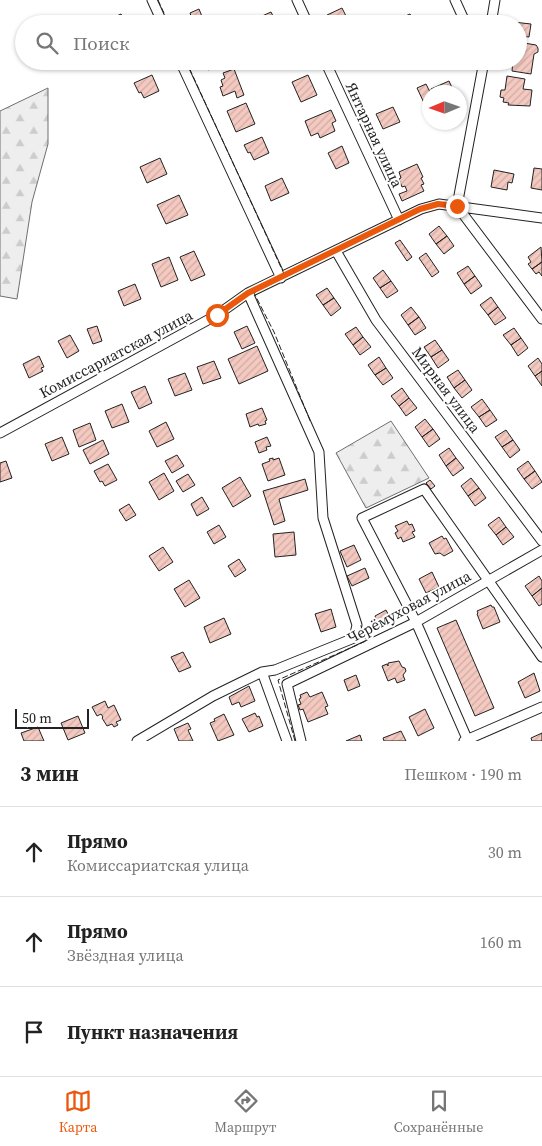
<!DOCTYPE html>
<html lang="ru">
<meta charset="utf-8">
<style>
body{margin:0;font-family:"Source Serif 4",serif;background:#f6f6f6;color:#222}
.compass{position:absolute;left:422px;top:85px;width:45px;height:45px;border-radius:50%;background:#fff;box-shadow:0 1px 4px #0004;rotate:268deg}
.scale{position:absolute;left:15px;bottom:12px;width:74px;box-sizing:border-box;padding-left:5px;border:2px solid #222;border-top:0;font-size:14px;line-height:18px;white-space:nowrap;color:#222;-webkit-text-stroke:4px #fff;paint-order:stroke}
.stop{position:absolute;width:15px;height:15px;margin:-11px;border:4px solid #ea580c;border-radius:50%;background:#fff}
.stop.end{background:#ea580c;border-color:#fff;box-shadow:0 1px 5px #0008}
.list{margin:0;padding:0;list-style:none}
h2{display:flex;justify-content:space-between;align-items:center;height:65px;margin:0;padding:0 20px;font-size:21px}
h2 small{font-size:16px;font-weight:400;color:#767676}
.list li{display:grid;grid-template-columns:32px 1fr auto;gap:15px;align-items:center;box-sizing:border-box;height:90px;padding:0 20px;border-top:1px solid #e0e0e0}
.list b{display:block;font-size:19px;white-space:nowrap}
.list p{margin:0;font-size:16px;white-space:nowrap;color:#767676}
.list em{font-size:16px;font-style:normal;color:#767676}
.icon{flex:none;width:28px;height:28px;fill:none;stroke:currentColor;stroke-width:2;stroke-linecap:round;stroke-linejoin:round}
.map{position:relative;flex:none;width:542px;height:741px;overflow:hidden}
.search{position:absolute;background:#fff;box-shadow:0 1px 4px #0004;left:15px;right:15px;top:15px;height:55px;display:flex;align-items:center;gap:12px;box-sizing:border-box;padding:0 18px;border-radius:28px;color:#767676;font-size:19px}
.sheet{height:335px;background:#fff}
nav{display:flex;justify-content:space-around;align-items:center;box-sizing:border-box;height:70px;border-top:1px solid #e0e0e0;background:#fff;font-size:14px;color:#767676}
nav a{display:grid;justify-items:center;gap:2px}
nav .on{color:#ea580c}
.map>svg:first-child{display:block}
.forest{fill:url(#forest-firs);stroke:#6f6f6f}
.building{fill:url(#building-hatch);stroke:#222}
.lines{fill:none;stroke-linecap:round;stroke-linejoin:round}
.street-casing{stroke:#222;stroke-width:11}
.street{stroke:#fff;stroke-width:9}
.fence{stroke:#222;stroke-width:1;stroke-dasharray:6 2.5;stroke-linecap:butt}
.route{stroke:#ea580c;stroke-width:6}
.labels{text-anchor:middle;stroke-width:4;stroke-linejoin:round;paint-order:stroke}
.street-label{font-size:15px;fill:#222;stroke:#fff}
</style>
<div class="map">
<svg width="542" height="741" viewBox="0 0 542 741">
<defs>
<pattern id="forest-firs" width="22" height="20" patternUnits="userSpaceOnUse" patternTransform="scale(1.25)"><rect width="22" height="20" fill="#eee"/><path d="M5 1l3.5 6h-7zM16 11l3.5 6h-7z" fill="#ccc"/></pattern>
<pattern id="building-hatch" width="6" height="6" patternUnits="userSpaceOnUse" patternTransform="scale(1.25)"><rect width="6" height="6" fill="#f3c9c0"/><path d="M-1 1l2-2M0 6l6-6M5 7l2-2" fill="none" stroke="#d0aca5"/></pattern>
</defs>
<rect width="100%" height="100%" fill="#fff"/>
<path class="forest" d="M48 88V144L32 202 17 299 0 296V111Z
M391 421 429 478 366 508 336 453Z"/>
<path class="building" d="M342 8 350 24H332L327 15Z
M199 9 205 24H184L192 19 190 13Z
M271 12 276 22 278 21 280 24H252L251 21Z
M121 14 124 20 127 18 130 24H113L110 19Z
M410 14 413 20 415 19 418 24H395L394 21Z
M513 22 531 24 529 37 518 36V24H513Z
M518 42 536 45 538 48V52L534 54 531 74 512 71 513 61H518Z
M126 61H145L129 68Z
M204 61H219L221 64 208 70Z
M280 61H295L282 66Z
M348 61H363L351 67Z
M234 69 244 95 237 98 235 91 223 96 220 87 223 86 221 80 225 78 223 73Z
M152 75 159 91 144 98 141 92 139 93 134 83Z
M308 75 317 95 301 102 292 82Z
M507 76 525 79 523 89 532 90 530 106 508 105 509 103 503 102 504 98 500 97 501 90H505Z
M449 81 454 92H432L431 89Z
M426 84 430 92V103L425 105 417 88Z
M246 103 255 124 236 132 227 111Z
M393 107 400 122 383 129 376 114Z
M331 110 336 121 332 123 335 131 320 138 318 133 311 136 305 121Z
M262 137 269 153 254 160 250 152 248 153 244 145Z
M342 146 349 163 336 169 328 153Z
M160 158 167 174 147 183 140 167Z
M417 164 423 177 421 178 424 184 421 185 424 191 402 201 399 194 407 191 405 186 402 187 399 179 401 178 399 172Z
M534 168 542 169V190L531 188Z
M494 170 514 174 512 183 508 182 507 190 491 187Z
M282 178 289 193 271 201 265 186Z
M179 195 188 215 166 224 157 205Z
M439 226 447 236 436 244 429 234Z
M447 236 454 246 444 254 436 244Z
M400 240 412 257 407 261 395 243Z
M541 247 542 262 532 269 528 264 531 262 528 257Z
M194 251 205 275 191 281 180 257Z
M426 253 439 272 432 277 419 258Z
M169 257 178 280 161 287 152 264Z
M542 262V276L539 272 536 274 532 269Z
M468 266 475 276 464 284 457 273Z
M383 270 391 281 380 288 373 278Z
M475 276 482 286 471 294 464 284Z
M391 281 398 291 387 298 380 288Z
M135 284 141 299 124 306 118 291Z
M327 288 334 298 323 305 316 295Z
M491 297 498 307 488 315 480 305Z
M334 298 341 308 331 316 323 305Z
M411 307 419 317 408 325 401 315Z
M498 307 506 318 495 325 488 315Z
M419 317 426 328 415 335 408 325Z
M97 326 102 341 93 344 87 329Z
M247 326 255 343 242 349 234 332Z
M356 327 363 337 353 345 345 334Z
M514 328 521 338 511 345 503 335Z
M70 335 79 351 67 358 58 341Z
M363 337 371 347 360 355 353 345Z
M521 338 528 348 518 356 511 345Z
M435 340 442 350 431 357 424 347Z
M257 346 268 371 239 384 228 359Z
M442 350 449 360 438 368 431 357Z
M39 356 44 367 41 368 43 371 29 378 23 364Z
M379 357 386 368 375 375 368 365Z
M538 358 542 364V371L535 376 528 366Z
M214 361 221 378 203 384 197 367Z
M386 368 393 378 383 385 375 375Z
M458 370 465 380 454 388 447 377Z
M542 371V386L535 376Z
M185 373 192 390 175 396 168 379Z
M465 380 472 390 462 398 454 388Z
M145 386 152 403 139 409 131 392Z
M402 388 409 398 399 406 391 396Z
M409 398 417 408 406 416 399 406Z
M482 399 490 410 479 417 471 407Z
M122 404 129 422 112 428 105 411Z
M262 408 267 420 265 421 266 424 259 426 258 424 250 427 246 414Z
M490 410 497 420 486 427 479 417Z
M425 419 433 429 422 437 415 427Z
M166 422 174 439 157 447 149 431Z
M90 423 96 440 79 447 73 430Z
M433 429 440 439 429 447 422 437Z
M506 430 513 440 502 447 495 437Z
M62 437 69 454 52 461 45 444Z
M267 437 271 446 266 447 267 450 259 453 255 442Z
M103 440 109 454 90 464 83 450Z
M513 440 520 450 510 458 502 447Z
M449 448 456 458 446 466 439 455Z
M177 455 184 466 172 473 165 461Z
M273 458V460L279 458 285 475 268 481 262 464 270 461 269 459Z
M456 458 464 468 453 476 446 466Z
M6 461 12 478 0 482V463Z
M528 461 535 471 524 479 517 469Z
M108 464 117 480 105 486 102 481 100 482 94 471Z
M535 471 542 482 532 489 524 479Z
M164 473 174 491 159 500 149 482Z
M188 474 195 485 183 492 176 481Z
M240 477 251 496 233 507 222 488Z
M471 478 479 488 468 496 461 486Z
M305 479 308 490 279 499 285 521 274 525 263 491Z
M430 480 435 486 431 489 426 483Z
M479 488 486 498 475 506 468 496Z
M202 497 209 509 197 516 191 504Z
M129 504 136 515 126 521 119 510Z
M499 517 506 527 496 535 488 525Z
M407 521 409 525 412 524 415 531 412 532 415 537 403 542 401 537 398 539 395 533 398 531 395 526Z
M219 525 226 537 214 544 207 532Z
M506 527 514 537 503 545 496 535Z
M294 532 296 555 275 557 273 534Z
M442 536 444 539 446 538 453 551 444 556 440 553 435 554 429 543Z
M354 545 361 560 347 567 340 551Z
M163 547 173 562 159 571 149 556Z
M239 559 246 570 235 577 228 566Z
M365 568 369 578 352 586 347 576Z
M432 572 439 587 426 593 419 579Z
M539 576 542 581V588L532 596 525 586Z
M189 580 200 598 185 607 174 589Z
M542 588V604L539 606 532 596Z
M491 605 492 607H494L500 622 483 629 477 614 478 613 477 611Z
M331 609 336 627 321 632 315 614Z
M386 610 392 622 380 628 375 616Z
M224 618 231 634 210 643 204 627Z
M456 620 494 708 475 716 437 628Z
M183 652 191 667 179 672 171 657Z
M399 661 402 667 405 668 406 671 403 675 405 680 397 683 395 678 388 681 382 666 387 664 388 666V663Z
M534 673 540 691 525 698 518 682Z
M356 675 360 686 348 691 344 680Z
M249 686 255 701 241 707 239 702 232 705 229 697Z
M307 692 310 697 322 692 328 706 325 707 328 714 308 722 303 709 300 710 298 705 301 704 299 699 301 698 300 695Z
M105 701 108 708 114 705 121 720 116 722 118 725 114 727 112 724 107 726 102 718 103 717 101 714 97 716 92 707Z
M425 709 434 728 418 736 409 717Z
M255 713 257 717 259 716 263 726 249 732 242 719Z
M224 714 234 735 218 741 210 723 215 721 214 719Z
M78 716 85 733 68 740 61 723Z
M188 723 191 729 188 730 193 741H179L174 729Z
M38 727 44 741H24L21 733Z
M401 731 406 741H384L383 738Z
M542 733V741H532L531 738Z
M360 735 362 741H346Z"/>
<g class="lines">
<defs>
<path id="street" d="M152 0 163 24
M297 0 308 24
M455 0 466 24
M491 24 495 0
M180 61 281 278
M325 61 399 220
M484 61 457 206 542 319
M336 251 376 320 542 541
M248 293 421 209 439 204 542 218
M0 433 217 315 248 293 319 452 323 518 357 625 354 638 275 670 262 672 213 696 137 741
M262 672 287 741
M301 741 287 684 416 622 542 550
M464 741 542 707
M468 741 416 622 362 518 424 489 542 657"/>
</defs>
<use href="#street" class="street-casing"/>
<use href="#street" class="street"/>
<path class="fence" d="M158 0 169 24
M186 61 285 276
M256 292 254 293 274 332 311 423
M295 741 278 680 366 641 360 623"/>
</g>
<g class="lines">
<path class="route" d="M217 315 248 293 420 209 438 204 457 206"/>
</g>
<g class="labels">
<g class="street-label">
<text transform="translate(374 135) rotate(65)" y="5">Янтарная улица</text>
<text transform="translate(116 354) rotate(-28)" y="5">Комиссариатская улица</text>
<text transform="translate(446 390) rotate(53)" y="5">Мирная улица</text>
<text transform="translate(409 607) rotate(-28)" y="5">Черёмуховая улица</text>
</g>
</g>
</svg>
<svg class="compass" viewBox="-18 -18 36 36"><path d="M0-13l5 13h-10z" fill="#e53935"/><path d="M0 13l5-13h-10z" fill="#767676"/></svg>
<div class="scale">50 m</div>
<div class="stop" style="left:217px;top:315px"></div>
<div class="stop end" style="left:457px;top:206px"></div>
<div class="search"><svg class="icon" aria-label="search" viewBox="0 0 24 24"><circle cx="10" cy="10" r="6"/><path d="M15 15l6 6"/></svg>Поиск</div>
</div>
<section class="sheet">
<h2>3 мин<small>Пешком · 190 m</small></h2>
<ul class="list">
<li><svg class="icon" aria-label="ahead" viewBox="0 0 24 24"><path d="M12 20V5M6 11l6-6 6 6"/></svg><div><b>Прямо</b><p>Комиссариатская улица</p></div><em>30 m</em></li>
<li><svg class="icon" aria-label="ahead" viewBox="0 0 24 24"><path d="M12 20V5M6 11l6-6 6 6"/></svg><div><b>Прямо</b><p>Звёздная улица</p></div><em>160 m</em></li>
<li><svg class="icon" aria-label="arrive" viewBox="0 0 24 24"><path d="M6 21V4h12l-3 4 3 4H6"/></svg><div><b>Пункт назначения</b></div></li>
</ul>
</section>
<nav>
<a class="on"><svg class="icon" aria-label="map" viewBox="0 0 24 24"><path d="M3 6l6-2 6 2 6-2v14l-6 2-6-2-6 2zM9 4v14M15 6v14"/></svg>Карта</a>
<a><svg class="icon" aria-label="directions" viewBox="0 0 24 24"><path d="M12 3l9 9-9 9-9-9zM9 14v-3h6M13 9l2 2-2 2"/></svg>Маршрут</a>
<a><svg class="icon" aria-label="saved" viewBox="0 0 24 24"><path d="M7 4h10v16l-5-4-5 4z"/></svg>Сохранённые</a>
</nav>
